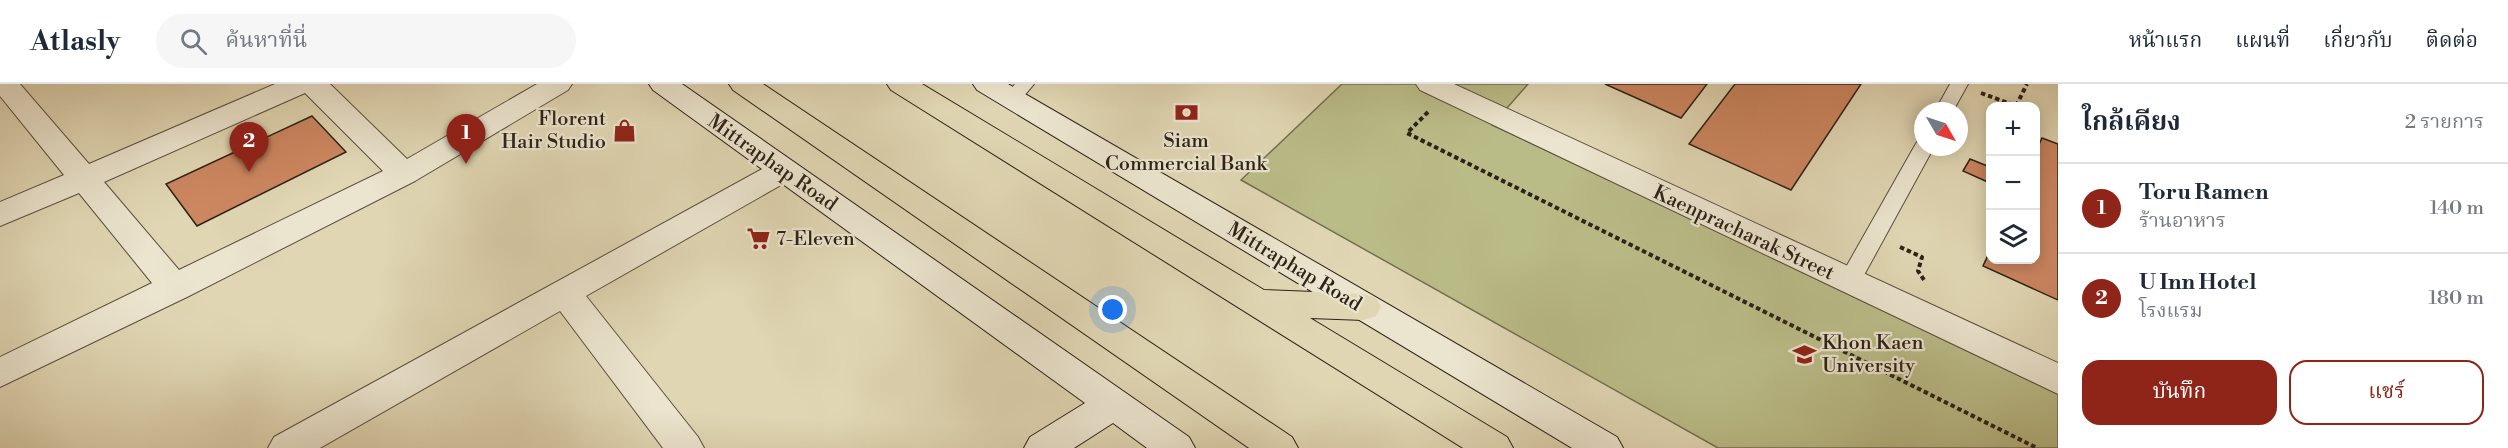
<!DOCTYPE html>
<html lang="th">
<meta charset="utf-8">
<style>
body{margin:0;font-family:"Libre Bodoni","Noto Serif Thai",serif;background:#f6f6f7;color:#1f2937}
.controls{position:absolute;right:18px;top:18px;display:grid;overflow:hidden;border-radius:12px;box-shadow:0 3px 15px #0003}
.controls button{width:54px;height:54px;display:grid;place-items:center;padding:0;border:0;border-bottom:2px solid #e0e1e3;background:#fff;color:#1f2937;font:30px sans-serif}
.compass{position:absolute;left:1914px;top:18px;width:54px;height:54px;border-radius:50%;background:#fff;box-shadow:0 3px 15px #0003;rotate:129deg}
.you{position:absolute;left:1113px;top:226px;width:21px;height:21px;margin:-15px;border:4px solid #fff;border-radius:50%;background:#1a73e8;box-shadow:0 0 0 9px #1a73e833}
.badge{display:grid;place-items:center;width:39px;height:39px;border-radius:50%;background:#8f2418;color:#fff;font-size:20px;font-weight:700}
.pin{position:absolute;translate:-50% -50px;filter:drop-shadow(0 2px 3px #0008)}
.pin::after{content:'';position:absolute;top:32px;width:21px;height:18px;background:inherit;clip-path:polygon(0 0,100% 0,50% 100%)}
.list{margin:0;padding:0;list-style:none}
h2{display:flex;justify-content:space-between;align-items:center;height:78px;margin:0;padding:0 24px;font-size:26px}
h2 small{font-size:20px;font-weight:400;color:#747a83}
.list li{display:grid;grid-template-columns:39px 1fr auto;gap:18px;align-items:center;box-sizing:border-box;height:90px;padding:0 24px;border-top:2px solid #e0e1e3}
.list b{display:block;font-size:22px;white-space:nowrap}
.list p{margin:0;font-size:20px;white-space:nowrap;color:#747a83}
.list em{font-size:20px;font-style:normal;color:#747a83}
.actions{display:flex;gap:12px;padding:18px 24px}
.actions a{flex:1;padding:14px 0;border:2px solid #8f2418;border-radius:18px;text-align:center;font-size:21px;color:#8f2418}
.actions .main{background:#8f2418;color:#fff}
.icon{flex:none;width:33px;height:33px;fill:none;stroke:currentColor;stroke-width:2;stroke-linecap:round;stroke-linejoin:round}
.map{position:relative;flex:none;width:2058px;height:364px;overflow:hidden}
header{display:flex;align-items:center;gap:36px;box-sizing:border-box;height:84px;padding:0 30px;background:#fff;border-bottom:2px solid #e0e1e3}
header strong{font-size:28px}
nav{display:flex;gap:33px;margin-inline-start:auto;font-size:21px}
.search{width:420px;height:54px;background:#f6f6f7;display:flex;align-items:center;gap:15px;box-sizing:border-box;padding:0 21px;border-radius:33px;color:#747a83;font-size:22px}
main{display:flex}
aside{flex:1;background:#fff}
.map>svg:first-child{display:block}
.green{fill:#babc88;stroke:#746f50;stroke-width:1.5}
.building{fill:#cc8660;stroke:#2d2218;stroke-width:1.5}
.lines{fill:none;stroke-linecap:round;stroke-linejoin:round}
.lane-casing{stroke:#5a4f3f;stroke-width:2}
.street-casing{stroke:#5a4f3f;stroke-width:2}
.secondary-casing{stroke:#2d2218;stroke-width:2}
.primary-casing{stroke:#2d2218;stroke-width:2}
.path{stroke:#2d2218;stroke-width:4;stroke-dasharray:4.5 3;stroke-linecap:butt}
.lane{fill:#ebe4ce;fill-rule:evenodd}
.street{fill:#ebe4ce;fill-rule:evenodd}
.secondary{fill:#ebe4ce;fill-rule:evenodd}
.primary{fill:#e0d6b3;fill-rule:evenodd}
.labels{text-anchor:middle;stroke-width:4.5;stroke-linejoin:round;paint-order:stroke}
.poi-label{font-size:20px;fill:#2d2218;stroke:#ebe4ce;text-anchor:start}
.street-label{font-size:20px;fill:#2d2218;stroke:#ebe4ce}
</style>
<header>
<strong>Atlasly</strong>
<div class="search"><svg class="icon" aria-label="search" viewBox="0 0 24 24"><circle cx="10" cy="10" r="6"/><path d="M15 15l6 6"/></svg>ค้นหาที่นี่</div>
<nav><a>หน้าแรก</a><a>แผนที่</a><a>เกี่ยวกับ</a><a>ติดต่อ</a></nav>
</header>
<main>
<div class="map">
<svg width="2058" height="364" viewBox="0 0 2058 364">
<rect width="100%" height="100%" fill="#e0d6b3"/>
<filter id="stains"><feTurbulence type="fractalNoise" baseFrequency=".00333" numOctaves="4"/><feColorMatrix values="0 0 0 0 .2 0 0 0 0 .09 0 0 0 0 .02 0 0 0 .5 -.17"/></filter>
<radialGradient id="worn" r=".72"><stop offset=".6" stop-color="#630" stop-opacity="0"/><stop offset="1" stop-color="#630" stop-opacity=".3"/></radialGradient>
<path class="green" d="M1342 0H1528L1492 41 2058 306V364H1718L1241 96Z"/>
<path class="building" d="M1605 0H1707L1681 34Z
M1735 0H1861L1791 106 1689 60Z
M312 32 346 68 197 142 166 100Z
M2042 54 2058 60V216L1983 182 1990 167V176H2036V67Z
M1970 75 1990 83V99L1963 87Z"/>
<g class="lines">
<defs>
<path id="lane" d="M1015 0H1034L1018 19H1006L1003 15Z
M1950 0H1968L1953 27H1935Z
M1923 57V63H1934L1857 204 1849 206 1841 204 1838 198 1841 192 1914 63 1917 58Z"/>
<path id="street" d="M0 0H20L89 80 275 0H330L407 75 537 0H572L568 6 415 97 187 213 0 303V273L152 199 79 109 0 142V118L64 91 0 12ZM305 9 383 87 179 186 104 98Z
M1416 0H1454L2058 279V310L1420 6Z
M784 76 795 79 799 86 795 93 586 212 698 353 704 364H663L560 227 320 364H268L274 353 773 79Z"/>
<path id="secondary" d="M649 0H682L1189 353 1195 364H1147L1113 339 1074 364H1024L1030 353 1085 319 653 6Z
M973 0H1008L1617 353 1623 364H1572L977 6Z"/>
<path id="primary" d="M729 0H763L1292 353 1298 364H1249L733 6Z
M887 0H922L1264 206 1364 210 1376 214 1381 223 1376 232 1364 236 1310 234 1507 353 1513 364H1463L891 6Z"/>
</defs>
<use href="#lane" class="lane-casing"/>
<use href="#street" class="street-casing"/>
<use href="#secondary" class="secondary-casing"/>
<use href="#primary" class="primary-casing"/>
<path class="path" d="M1981 9 2016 22 2027 0
M1428 28 1407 49 2037 364
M1900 163 1922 173 1918 187 1924 196"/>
<use href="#lane" class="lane"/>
<use href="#street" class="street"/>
<use href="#secondary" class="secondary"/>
<use href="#primary" class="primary"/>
</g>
<defs>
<symbol id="bank-bare" viewBox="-9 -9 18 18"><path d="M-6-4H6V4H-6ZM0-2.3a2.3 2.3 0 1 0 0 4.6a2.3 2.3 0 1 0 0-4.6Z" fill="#8f2418" stroke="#ebe4ce" stroke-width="2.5" paint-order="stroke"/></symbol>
<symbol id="shop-bare" viewBox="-9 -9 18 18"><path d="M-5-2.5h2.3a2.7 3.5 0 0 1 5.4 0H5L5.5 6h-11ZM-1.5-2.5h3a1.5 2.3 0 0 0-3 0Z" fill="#8f2418" stroke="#ebe4ce" stroke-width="2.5" paint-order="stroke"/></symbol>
<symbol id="supermarket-bare" viewBox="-9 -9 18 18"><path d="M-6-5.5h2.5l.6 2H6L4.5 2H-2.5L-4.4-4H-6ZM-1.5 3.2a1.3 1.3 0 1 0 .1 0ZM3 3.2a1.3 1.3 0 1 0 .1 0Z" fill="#8f2418" stroke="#ebe4ce" stroke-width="2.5" paint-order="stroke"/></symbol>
<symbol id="university-bare" viewBox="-9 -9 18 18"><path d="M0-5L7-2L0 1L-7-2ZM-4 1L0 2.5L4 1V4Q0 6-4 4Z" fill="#8f2418" stroke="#ebe4ce" stroke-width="2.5" paint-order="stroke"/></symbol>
</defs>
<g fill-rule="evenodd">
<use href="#bank-bare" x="1170" y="12" width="33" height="33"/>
<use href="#shop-bare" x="608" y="30" width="33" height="33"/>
<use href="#supermarket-bare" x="742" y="138" width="33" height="33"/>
<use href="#university-bare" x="1788" y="254" width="33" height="33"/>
</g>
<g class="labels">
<g class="poi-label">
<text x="606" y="41" text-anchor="end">Florent<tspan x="606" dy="23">Hair Studio</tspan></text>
<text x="1186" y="63" text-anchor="middle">Siam<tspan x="1186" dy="23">Commercial Bank</tspan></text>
<text x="776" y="161">7-Eleven</text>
<text x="1822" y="265">Khon Kaen<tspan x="1822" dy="23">University</tspan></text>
</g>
<g class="street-label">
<text transform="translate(773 78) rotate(35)" y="7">Mittraphap Road</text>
<text transform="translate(1744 148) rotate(25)" y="7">Kaenpracharak Street</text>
<text transform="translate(1295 182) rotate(31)" y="7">Mittraphap Road</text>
</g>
</g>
<rect width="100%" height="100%" filter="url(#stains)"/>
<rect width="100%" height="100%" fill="url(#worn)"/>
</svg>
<div class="controls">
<button>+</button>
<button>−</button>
<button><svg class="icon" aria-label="layers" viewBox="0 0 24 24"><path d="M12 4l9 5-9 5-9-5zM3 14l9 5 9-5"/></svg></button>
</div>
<svg class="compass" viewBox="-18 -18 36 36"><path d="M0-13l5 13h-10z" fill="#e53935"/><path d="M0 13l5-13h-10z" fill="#747a83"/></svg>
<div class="you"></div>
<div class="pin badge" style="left:466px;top:80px">1</div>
<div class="pin badge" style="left:249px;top:88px">2</div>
</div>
<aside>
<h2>ใกล้เคียง<small>2 รายการ</small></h2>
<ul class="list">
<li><span class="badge">1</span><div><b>Toru Ramen</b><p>ร้านอาหาร</p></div><em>140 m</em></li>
<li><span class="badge">2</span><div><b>U Inn Hotel</b><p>โรงแรม</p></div><em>180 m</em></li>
</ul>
<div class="actions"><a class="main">บันทึก</a><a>แชร์</a></div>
</aside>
</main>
